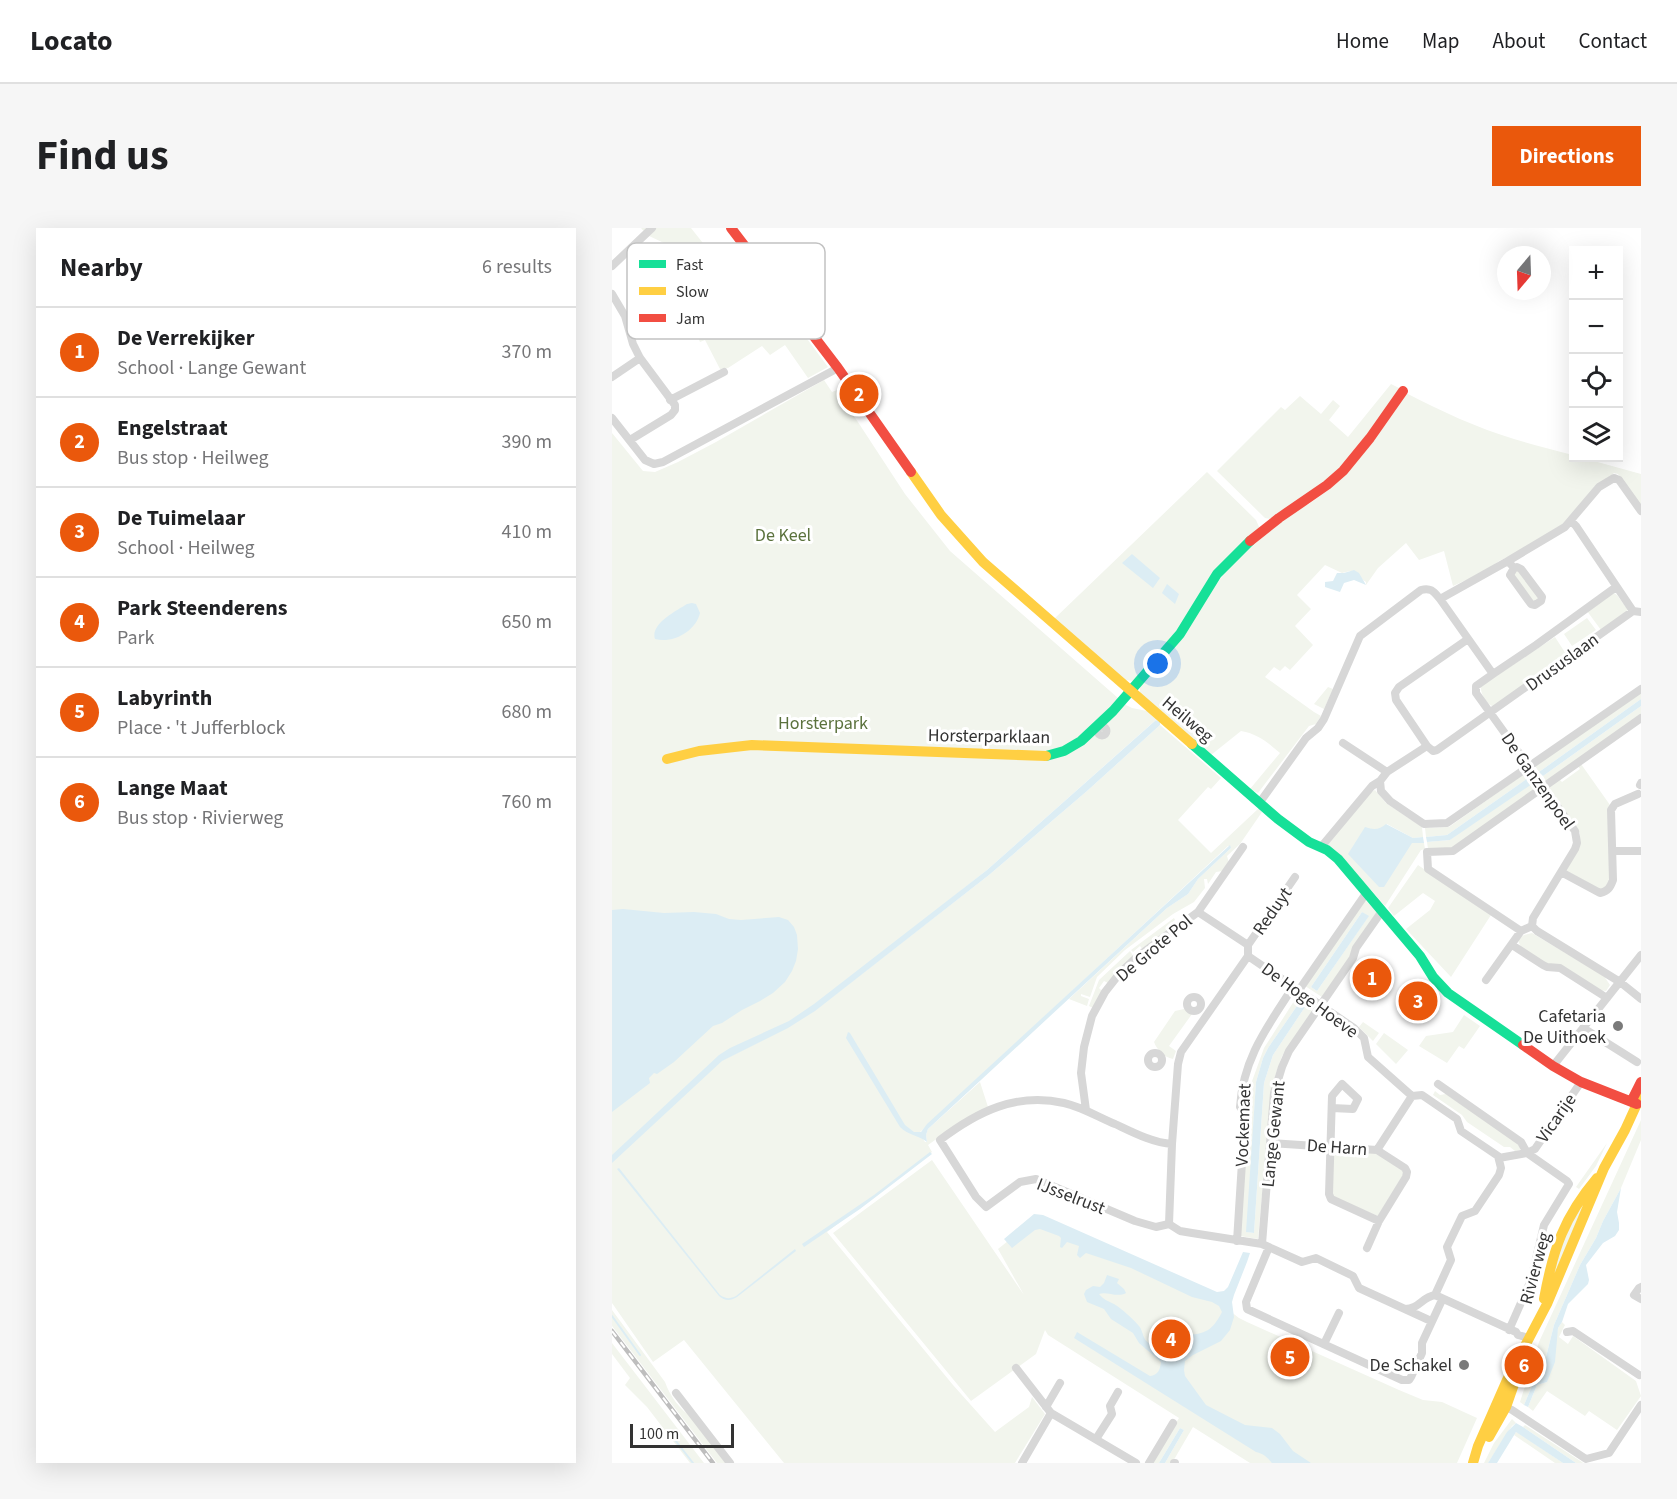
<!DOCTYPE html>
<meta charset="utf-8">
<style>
body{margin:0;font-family:"Source Sans 3",sans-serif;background:#f6f6f6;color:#202124}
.controls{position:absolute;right:18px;top:18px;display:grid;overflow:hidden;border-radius:0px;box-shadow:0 6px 24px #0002}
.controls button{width:54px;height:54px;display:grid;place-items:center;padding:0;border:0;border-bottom:2px solid #e0e0e0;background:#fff;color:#202124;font:30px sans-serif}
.compass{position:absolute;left:885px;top:18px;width:54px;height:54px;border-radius:50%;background:#fff;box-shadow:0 6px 24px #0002;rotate:199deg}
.scale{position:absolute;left:18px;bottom:15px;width:104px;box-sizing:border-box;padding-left:6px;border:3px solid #333;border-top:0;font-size:16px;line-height:21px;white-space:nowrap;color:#333;-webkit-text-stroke:4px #fff;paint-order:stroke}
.you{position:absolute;left:546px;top:436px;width:21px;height:21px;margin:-15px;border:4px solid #fff;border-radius:50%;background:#1a73e8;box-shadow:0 0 0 9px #1a73e833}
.badge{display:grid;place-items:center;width:39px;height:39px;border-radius:50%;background:#ea580c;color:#fff;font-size:20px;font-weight:700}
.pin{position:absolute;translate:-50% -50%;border:3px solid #fff;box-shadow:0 2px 6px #0006}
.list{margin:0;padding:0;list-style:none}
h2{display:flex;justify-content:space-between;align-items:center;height:78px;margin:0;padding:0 24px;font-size:26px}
h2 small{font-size:20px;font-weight:400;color:#757577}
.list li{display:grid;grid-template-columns:39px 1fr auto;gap:18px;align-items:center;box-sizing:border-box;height:90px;padding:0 24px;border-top:2px solid #e0e0e0}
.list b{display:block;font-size:22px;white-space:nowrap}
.list p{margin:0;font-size:20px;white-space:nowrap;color:#757577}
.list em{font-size:20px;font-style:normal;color:#757577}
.icon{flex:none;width:33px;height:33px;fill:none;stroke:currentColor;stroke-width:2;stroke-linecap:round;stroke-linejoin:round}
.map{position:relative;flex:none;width:1029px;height:1235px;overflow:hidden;border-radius:0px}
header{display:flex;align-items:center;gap:36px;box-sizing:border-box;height:84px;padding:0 30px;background:#fff;border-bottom:2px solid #e0e0e0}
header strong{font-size:28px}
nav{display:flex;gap:33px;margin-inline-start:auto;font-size:21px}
.intro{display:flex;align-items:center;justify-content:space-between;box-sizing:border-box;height:144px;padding:0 36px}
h1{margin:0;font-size:42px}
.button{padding:15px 27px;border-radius:0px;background:#ea580c;color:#fff;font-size:21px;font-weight:700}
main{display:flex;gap:36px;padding:0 36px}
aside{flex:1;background:#fff;border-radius:0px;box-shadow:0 6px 24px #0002}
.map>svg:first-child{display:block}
.green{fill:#f2f5ed;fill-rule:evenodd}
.water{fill:#dcedf4}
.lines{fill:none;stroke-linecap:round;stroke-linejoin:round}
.stream{stroke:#dcedf4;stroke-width:2}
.street{stroke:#d7d7d7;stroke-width:8}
.fast{stroke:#16e098;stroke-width:10}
.slow{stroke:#ffcf43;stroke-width:10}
.jam{stroke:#f24e42;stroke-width:10}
.rail-casing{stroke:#bebebe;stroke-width:4.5}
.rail{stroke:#fff;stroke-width:2;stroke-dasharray:7;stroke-linecap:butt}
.poi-dot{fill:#7a7a7a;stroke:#fff;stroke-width:2}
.labels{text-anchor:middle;stroke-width:6;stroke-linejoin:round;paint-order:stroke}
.park-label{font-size:18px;fill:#5b723d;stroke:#fff}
.street-label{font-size:18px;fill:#333;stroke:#fff}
.poi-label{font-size:18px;fill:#333;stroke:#fff;text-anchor:end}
.key{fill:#fff;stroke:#c2c2c2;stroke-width:1.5}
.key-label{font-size:16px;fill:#333}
</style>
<header>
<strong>Locato</strong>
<nav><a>Home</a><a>Map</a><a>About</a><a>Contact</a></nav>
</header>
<div class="intro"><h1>Find us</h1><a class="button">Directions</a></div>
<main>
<aside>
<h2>Nearby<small>6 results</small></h2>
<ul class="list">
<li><span class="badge">1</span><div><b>De Verrekijker</b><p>School · Lange Gewant</p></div><em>370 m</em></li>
<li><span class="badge">2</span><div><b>Engelstraat</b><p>Bus stop · Heilweg</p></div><em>390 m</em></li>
<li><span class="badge">3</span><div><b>De Tuimelaar</b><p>School · Heilweg</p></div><em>410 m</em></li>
<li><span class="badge">4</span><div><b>Park Steenderens</b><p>Park</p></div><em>650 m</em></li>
<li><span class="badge">5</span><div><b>Labyrinth</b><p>Place · 't Jufferblock</p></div><em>680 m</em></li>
<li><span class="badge">6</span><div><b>Lange Maat</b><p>Bus stop · Rivierweg</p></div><em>760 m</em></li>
</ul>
</aside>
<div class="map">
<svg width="1029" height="1235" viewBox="0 0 1029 1235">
<rect width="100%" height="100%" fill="#fff"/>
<path class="green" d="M29 0H79L102 29 121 14 161 65 216 139 196 150 173 117 158 127 150 118 116 140 108 141 93 112 88 114 72 77V69L57 39 67 32 52 15 35 7Z
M212 152 220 164 225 162 293 266 338 323 514 477 520 480 535 483 546 490 375 642 213 770 215 773 377 647 475 563 548 497 609 550 599 561 596 559 566 592 599 625 647 580 650 584 628 616 615 628 617 635 611 643 604 644 596 656 595 651H592L593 660 582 674 561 686 513 722 485 749 478 769 469 766V768L477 771 475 778 457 771 555 680 576 666 586 651 619 620 616 618 307 905 313 914H315L314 907 316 901 368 854 376 879 351 892 316 917 320 924 215 1004 341 1157 383 1204 417 1179 420 1169 433 1186 403 1235H172L72 1112 41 1134 0 1075V205L31 243 43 244 66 234 104 214Z
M779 156 789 161 774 183 723 248 658 291 653 290 605 243 669 179 673 182 688 168 709 186 721 172 728 178 717 192 736 209Z
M794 165C829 183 865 200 902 211 922 217 942 222 961 227L962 230H971L1029 246V278L1006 246 1002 245 985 259 954 295 911 322 887 333 874 343 841 358 832 323 807 332 794 315 766 340 754 357V354L738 343 730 345 713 337 685 367 699 381 683 398 701 417 678 442 673 438 668 443 662 439 653 449 702 484 709 488 704 496 697 498 646 565 638 561 668 525C655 514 646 506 629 503L599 527 528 466V458L621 334 685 281 697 276 718 261Z
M595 244 644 292 648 301 523 453 512 452 442 391Z
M905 342 927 369 926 372 920 373 901 347Z
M1002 365 1005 367 1016 382 989 402 975 383Z
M975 390 984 402 960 418 952 406Z
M943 409 954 426 882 479C875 477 868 466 869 458Z
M716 459 721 461 712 481 702 476Z
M1029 463V471L927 544 923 538Z
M1029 478V487L934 553 931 548Z
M969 536 998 577 999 644 997 653 993 660 987 661 953 642 968 611V605L936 561 937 556 946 550 950 554 968 541 966 538Z
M912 546C919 548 923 554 923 561L840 620 816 621 815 614 838 612 916 550 835 607 814 609 813 600 837 599Z
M763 562 774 575 810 599 811 609 801 610 775 596 769 601 760 602 800 615H812L813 621 809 622 773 678 759 662 715 617 758 565Z
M806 637 879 687 839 749 794 701 818 682 823 673 811 665 782 688 776 680Z
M754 673 765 683 764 687 739 727 710 769 693 758 751 674ZM750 684 756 689 705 763 699 759Z
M562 690 563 692 556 698 559 702 531 722 528 718 521 724 519 722Z
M920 705 992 748 998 757 994 763 987 762 935 738 909 720 906 712 912 707Z
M518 723 522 729 496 755 492 753 487 760 490 763 481 780 477 778 487 752Z
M684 770 700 783 670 828 663 848 659 865 646 1011 628 1008 637 875 640 857 639 856 652 820ZM687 775 693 779 661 827 652 855 642 1005 635 1004 644 854 651 830 656 820Z
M572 781 580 786 557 818 564 823 561 831C552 829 545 822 542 814L563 783Z
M852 787 868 798 852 821 847 818 835 835 807 818 814 808 841 804Z
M751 794 767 805 761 813 747 799Z
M772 805 796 822 784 836 764 816Z
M823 863 828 867 834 866 905 915 908 919V922L903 923 898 919H892L855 894 850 887 821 867Z
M1029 892V912L1009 960 991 993 984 1010 968 1037 942 1097 932 1137 920 1158 912 1177 908 1174 927 1114Z
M995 915 984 938 967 961 964 959Z
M726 923 765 924 788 939 792 944 791 947 766 988 723 970 720 967 721 927Z
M320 932 412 1067 386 1021 420 994 609 1076 627 1090 635 1094 787 1162 811 1172 830 1174 865 1190 845 1235H638L581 1199 560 1235H553L572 1202 568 1200 547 1235H540L567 1190 436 1107 433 1102 424 1126 359 1173 221 1005Z
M990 945 934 1076 955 993Z
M0 1082 53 1154C58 1168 67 1181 80 1189L115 1235H105L0 1098Z
M950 1094 953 1097 947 1109 956 1116 961 1108 1024 1153 1029 1168 1005 1202 977 1183 973 1188 935 1163 921 1183 916 1179 925 1157 935 1154 946 1100Z
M0 1115 92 1235H78L35 1179 13 1157 18 1150 0 1126Z
M900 1191 904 1195 900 1198 876 1235H872L882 1215Z
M913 1197 970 1234 971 1235H964L911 1199Z
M904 1204 907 1205 951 1235H943L902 1207Z"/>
<path class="water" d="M520 326 548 350 541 360 510 335Z
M742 342 747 345 754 357 742 352 732 355 728 364 713 359V354L721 353 725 345H732Z
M555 356 567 366 563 376 550 365Z
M80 375 84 376 88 385C84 403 61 416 43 411 38 396 64 383 75 376Z
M1029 471V478L931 548 927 544Z
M544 492 548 494V497L475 563 377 647 203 783 176 800 110 833 0 935V927L107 827 118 820 177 793 202 776 375 642Z
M916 550 920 556 838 612 815 614 814 609 835 607Z
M774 596 801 610 811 609 812 615H800L772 659H767L736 626 753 599C762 602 767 602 774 596Z
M618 617 619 620 586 651 576 666 555 680 316 901 314 907 315 914C308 908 296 907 288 899L234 810 236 804 238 805 293 897 302 904H309L315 896Z
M11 681 52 685 82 684 104 686 117 691 129 692 167 689 176 692 182 699 185 707 186 721 184 733 180 743 173 754 161 765 148 773 130 782 110 795 101 798 62 834 45 846 42 845 37 850 38 855 0 884V682Z
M750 684 757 688 705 763 699 759Z
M687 775 693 779 661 827 652 855 642 1005 634 1004 644 854 651 830 656 820Z
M318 924 320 926 248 981 192 1019 190 1016 262 967Z
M7 940 108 1067C114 1071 118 1071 124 1068L183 1021 184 1023 125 1069C118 1073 113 1073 107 1068L5 941Z
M1009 960 1005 984 1007 995V1002L1003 1008 991 1015 974 1037 977 1052 976 1056 956 1076 950 1094 946 1100 943 1134 935 1154 925 1157 916 1179 912 1177 920 1158 932 1137 942 1097 968 1037 984 1010 991 993Z
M422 986 431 987 605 1064 612 1063 616 1059 631 1024 638 1025 635 1034 622 1067 620 1074 622 1089 618 1102 609 1113 581 1127 573 1133 572 1142 573 1148 594 1177 633 1197 660 1200 668 1206 681 1223 699 1235H660C655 1229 652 1226 644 1224L462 1110 465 1104 538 1148C546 1147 548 1142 549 1134L527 1115 521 1105 499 1091 492 1081 475 1074 472 1066 474 1062 481 1058 488 1059 492 1055 495 1047 507 1051 505 1055 512 1061 514 1065C505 1070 495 1063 487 1066 492 1072 496 1073 502 1076 510 1081 521 1091 527 1098 532 1104 530 1113 539 1116 548 1120 552 1110 559 1108 564 1107 569 1107 573 1107 594 1106 600 1103 610 1084L607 1078 600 1074 580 1069 519 1040 474 1025 468 1030 465 1027 467 1018 455 1014 450 1020 448 1019 449 1010 447 1008 428 1001 423 1002 400 1020 392 1011Z
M904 1195 911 1199 964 1235H951L904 1204 885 1235H876L895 1204Z
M568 1200 572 1202 553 1235H547Z"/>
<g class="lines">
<path class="stream" d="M0 1088 28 1127
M60 1208 81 1235"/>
<path class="street" d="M0 38 40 0
M0 66 13 88 21 116 28 130 63 177V182L59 187 18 212
M18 103 72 78
M0 149 28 130
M58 172 112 144
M0 190 33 232 42 236 51 234 226 140
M959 293 964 298 1021 383 1029 384
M896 333 902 340 905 339 909 341 930 369 929 373 923 377 919 376 898 347 902 340
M828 371 896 333 953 299 987 259 1002 250 1007 252 1029 283
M1021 383 825 522 821 523 815 518 775 544 768 553 769 563 778 573 812 596 835 595 1029 461
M881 446 924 417 1004 359
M485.5 503a4.5 4.5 0 1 1 9 0a4.5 4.5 0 1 1-9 0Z
M731 515 775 544
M815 518 784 472 783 465 787 459 856 411
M1028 557 1029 555
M648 574 694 510 706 500 712 491 748 408 809 362C819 359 822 364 828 371L881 446 864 458V465L963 603 965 615 963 621 921 690 920 698 925 703 1008 754 1029 771
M709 619 760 558 768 553
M1001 623H1029
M949 644 988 665C996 663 998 660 1001 652L999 582 1003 576 1026 566
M586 684 636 717
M909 703 816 641 815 624 841 623 1029 490
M636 717 683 649
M900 717 931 737 935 739 948 740 995 770
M636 728 742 800 752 810 756 829 800 868 810 867 845 891 849 903 886 928 889 940 887 947 863 983 850 988 835 1019 839 1032 823 1067
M874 752 909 703 920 698
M687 762 755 664
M575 776a7 7 0 1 1 14 0a7 7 0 1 1-14 0Z
M971 800 1025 834
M536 832a7 7 0 1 1 14 0a7 7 0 1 1-14 0Z
M941 838 1029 727
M826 856 909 914 915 925 887 930
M720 880 741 881 746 871 730 856 720 868 717 966 719 971 767 993
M474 882 469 845 472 819 480 788 493 764 508 745 525 729 586 684 631 619
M658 915 765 922 793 940 795 944 794 949 767 993 755 1020
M765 922 800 868
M557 996 544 999 523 993 424 951 408 954 374 979 364 969 328 912C365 884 404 864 452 875 470 879 486 889 503 896 520 904 541 915 560 916
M557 996 560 916 566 836 569 824 636 728V717
M557 996 568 1003 580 1005 650 1016 690 1034 704 1030 741 1048 747 1060 819 1093
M625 1013 633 887 628 879C631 830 656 798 681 759
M650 1016 662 865 670 839 677 823 741 730 744 720 770 683
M657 1019 634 1074 635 1081 790 1152H797L799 1149 810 1125V1115L830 1072
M1029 1059 1027 1060 1022 1067 1029 1071
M793 1081C807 1081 810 1069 823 1067L904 1104 906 1107 917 1110
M897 1102 919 1052 932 997 957 956 955 953 915 925 923 921 969 854
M955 1104 961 1103 1027 1147
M712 1116 727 1085
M404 1140 439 1185
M64 1165 118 1235
M890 1177 900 1182 974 1231 997 1225 1029 1177
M434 1179 448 1155
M484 1211 500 1186 498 1178 506 1164
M410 1235 439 1185 524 1235
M537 1235 561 1195
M562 1235H563"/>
<path class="fast" d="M580 516 666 591 697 614 715 622 726 631 808 728 821 749 836 765 911 817
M434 528 452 523 469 513 501 483 568 406 605 346 638 313"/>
<path class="slow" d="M299 244 329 287 371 334 580 516
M55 531 87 523 140 517 434 528
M932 1071C941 1021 952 989 985 950
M877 1209 894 1179 908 1139
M861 1235 866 1218 895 1152 935 1076 992 940 1013 902 1029 867"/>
<path class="jam" d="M119 0 226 140 299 244
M638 313 667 290 715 257 731 243 758 210 791 163
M911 817 941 838 969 854 1025 876
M1020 872 1029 854"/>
<defs>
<path id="rail" d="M0 1103 101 1235"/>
</defs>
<use href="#rail" class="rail-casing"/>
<use href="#rail" class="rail"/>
</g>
<g class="poi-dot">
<circle cx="1006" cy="798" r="6"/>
<circle cx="852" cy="1137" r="6"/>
</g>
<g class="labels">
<g class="park-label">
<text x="171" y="313">De Keel</text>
<text x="211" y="501">Horsterpark</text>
</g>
<g class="street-label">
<text transform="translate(950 434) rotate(-36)" y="6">Drususlaan</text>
<text transform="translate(576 491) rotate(40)" y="6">Heilweg</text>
<text transform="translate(377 508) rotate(1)" y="6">Horsterparklaan</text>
<text transform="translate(926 553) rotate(55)" y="6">De Ganzenpoel</text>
<text transform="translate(660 683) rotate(-55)" y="6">Reduyt</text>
<text transform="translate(542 720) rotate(-40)" y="6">De Grote Pol</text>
<text transform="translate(698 772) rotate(36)" y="6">De Hoge Hoeve</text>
<text transform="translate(944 890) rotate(-55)" y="6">Vicarije</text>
<text transform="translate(631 897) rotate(-88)" y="6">Vockemaet</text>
<text transform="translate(661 906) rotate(-84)" y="6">Lange Gewant</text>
<text transform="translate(725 919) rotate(4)" y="6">De Harn</text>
<text transform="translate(459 968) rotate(21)" y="6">IJsselrust</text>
<text transform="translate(923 1040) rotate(-75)" y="6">Rivierweg</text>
</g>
<g class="poi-label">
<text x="994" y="794">Cafetaria<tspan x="994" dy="21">De Uithoek</tspan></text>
<text x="840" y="1143">De Schakel</text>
</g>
</g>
<rect x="15" y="15" width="198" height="96" rx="9" class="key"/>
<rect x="27" y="32" width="27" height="8" fill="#16e098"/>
<rect x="27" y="59" width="27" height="8" fill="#ffcf43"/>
<rect x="27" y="86" width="27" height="8" fill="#f24e42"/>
<g class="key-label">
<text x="64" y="42">Fast</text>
<text x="64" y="69">Slow</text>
<text x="64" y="96">Jam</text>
</g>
</svg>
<div class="controls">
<button>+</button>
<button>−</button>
<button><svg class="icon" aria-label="locate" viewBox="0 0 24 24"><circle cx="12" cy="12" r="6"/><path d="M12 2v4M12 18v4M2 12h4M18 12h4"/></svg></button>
<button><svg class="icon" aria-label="layers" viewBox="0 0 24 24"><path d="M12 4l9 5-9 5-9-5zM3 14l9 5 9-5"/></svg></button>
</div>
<svg class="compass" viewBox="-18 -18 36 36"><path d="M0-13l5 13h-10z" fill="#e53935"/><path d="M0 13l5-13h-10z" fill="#757577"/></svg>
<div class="scale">100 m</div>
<div class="you"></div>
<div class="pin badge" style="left:760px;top:750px">1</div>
<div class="pin badge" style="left:247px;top:166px">2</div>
<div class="pin badge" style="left:806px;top:773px">3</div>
<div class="pin badge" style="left:559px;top:1111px">4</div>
<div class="pin badge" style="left:678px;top:1129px">5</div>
<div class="pin badge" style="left:912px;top:1137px">6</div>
</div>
</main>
